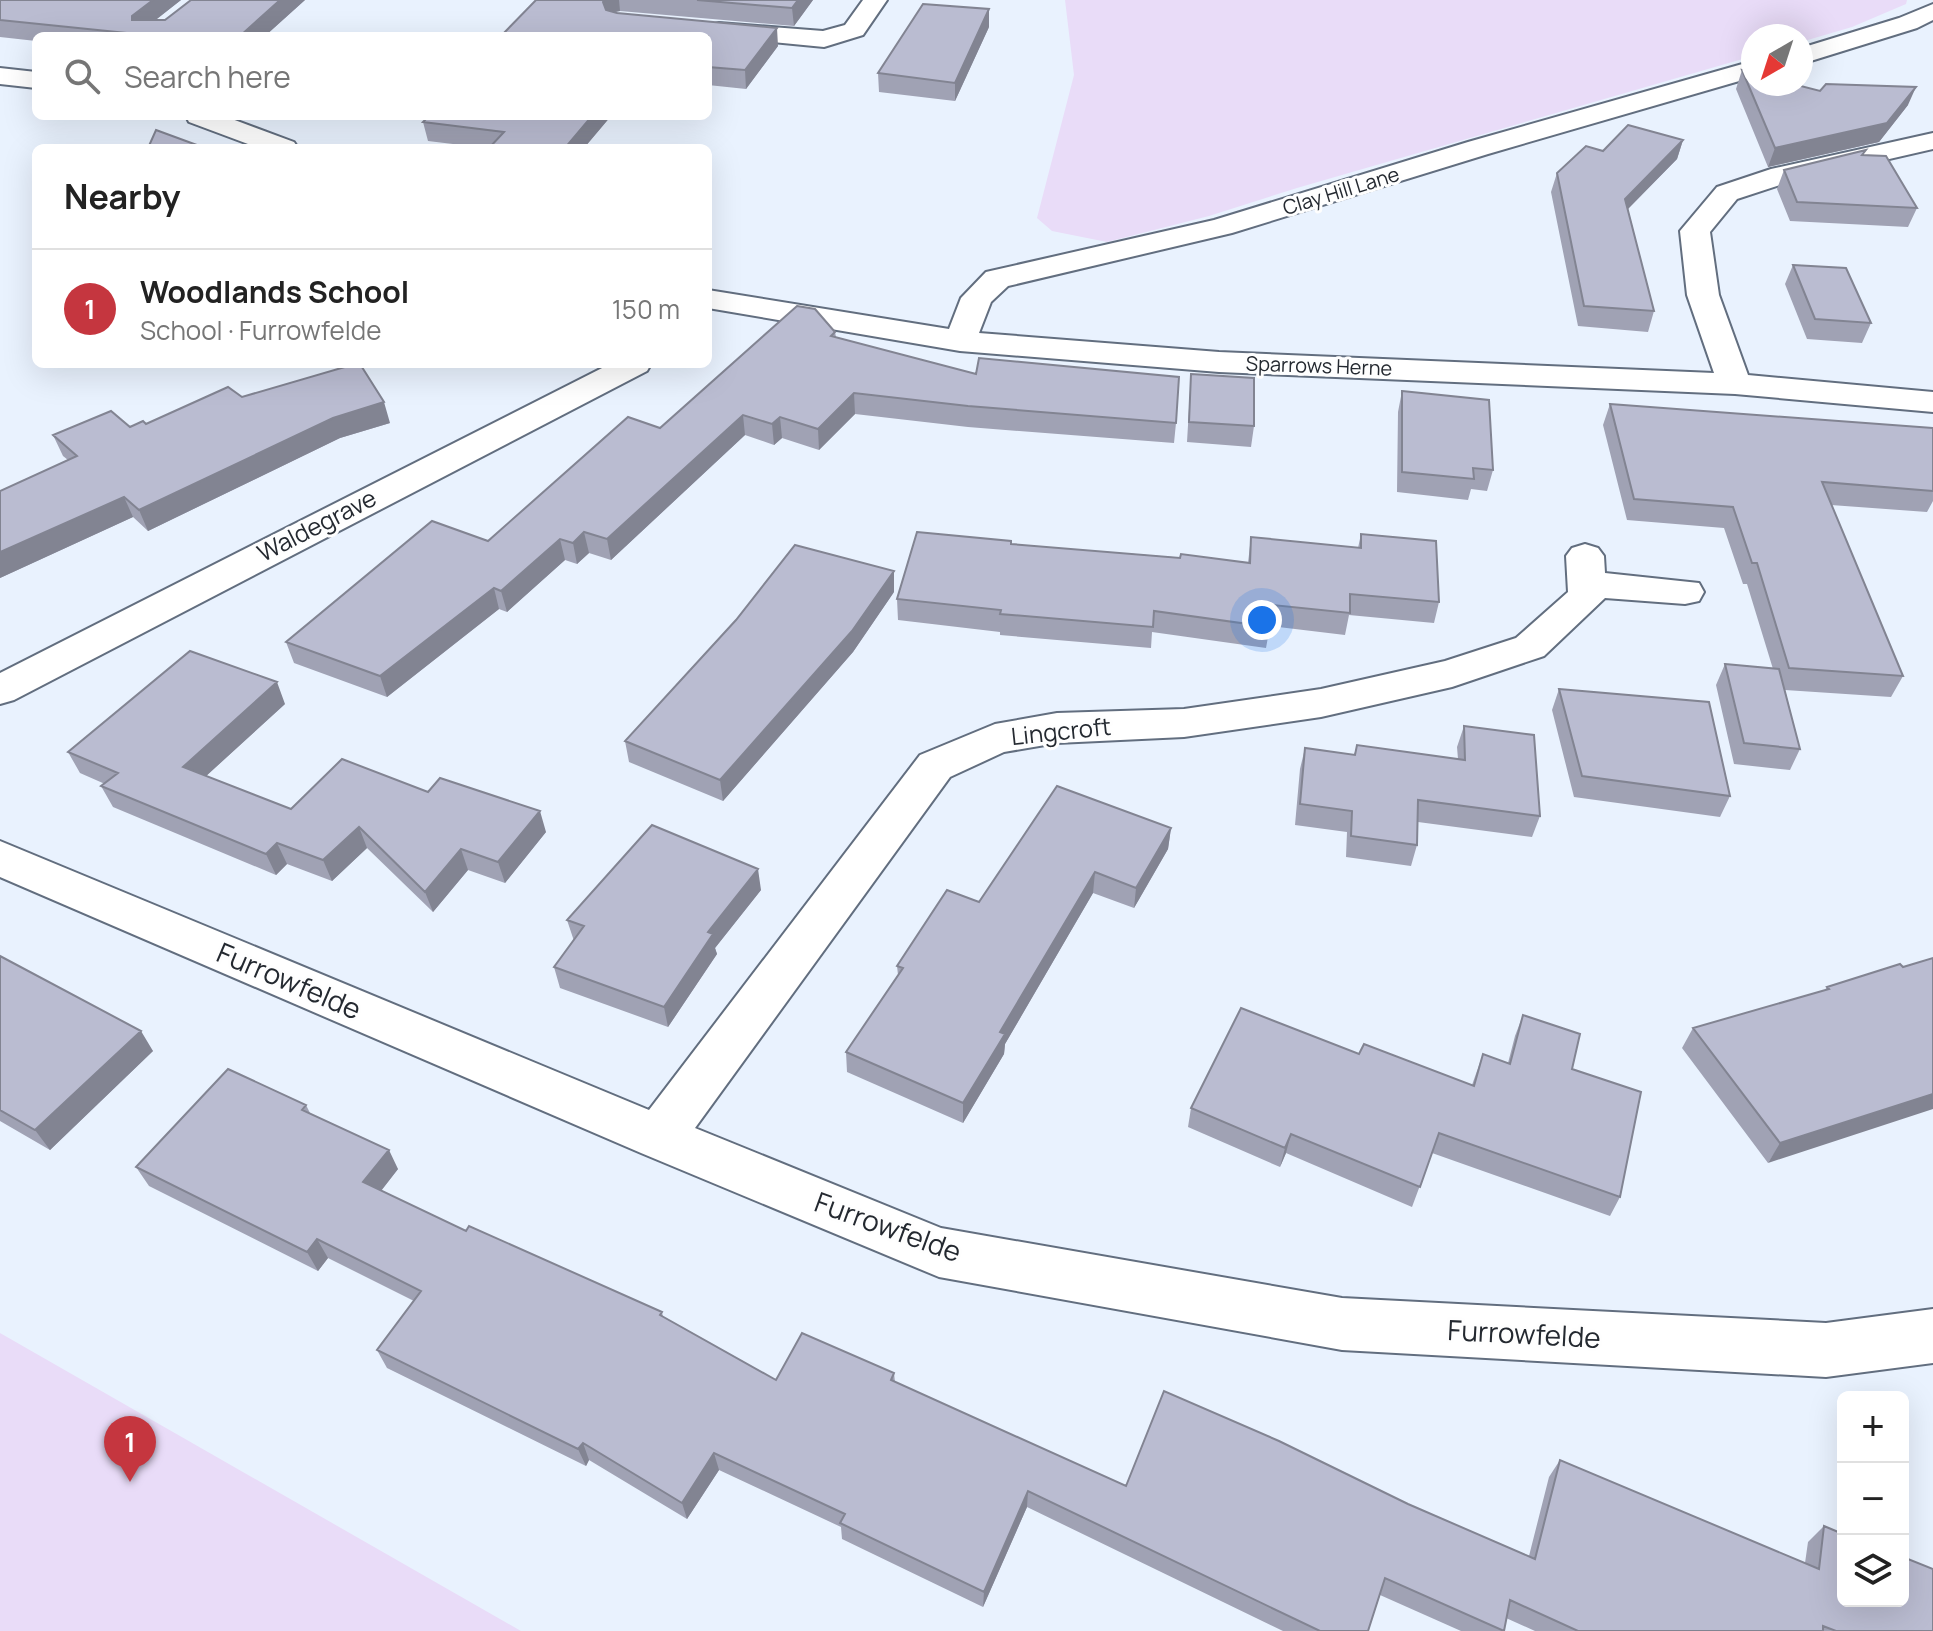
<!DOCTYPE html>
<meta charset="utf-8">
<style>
body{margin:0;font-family:Manrope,sans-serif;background:#f2f2f2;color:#222}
.controls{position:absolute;right:24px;bottom:24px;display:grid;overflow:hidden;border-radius:12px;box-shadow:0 8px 32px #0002}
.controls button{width:72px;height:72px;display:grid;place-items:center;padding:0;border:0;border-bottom:2px solid #e0e0e0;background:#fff;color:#222;font:40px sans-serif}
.compass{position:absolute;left:1741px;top:24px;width:72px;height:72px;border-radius:50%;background:#fff;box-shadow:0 8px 32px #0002;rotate:219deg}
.you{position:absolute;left:1262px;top:620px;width:28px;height:28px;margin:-20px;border:6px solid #fff;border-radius:50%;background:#1a73e8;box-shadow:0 0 0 12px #1a73e833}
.badge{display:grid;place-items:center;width:52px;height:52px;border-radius:50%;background:#c5363f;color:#fff;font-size:26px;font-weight:700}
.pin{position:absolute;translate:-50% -66px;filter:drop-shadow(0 2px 4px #0008)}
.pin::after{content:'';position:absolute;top:42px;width:28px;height:24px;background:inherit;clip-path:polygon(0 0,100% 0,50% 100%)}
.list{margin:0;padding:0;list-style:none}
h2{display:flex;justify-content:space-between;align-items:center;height:104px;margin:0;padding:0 32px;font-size:34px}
h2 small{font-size:26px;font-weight:400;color:#767676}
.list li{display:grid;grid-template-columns:52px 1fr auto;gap:24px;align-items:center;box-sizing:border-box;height:120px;padding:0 32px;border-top:2px solid #e0e0e0}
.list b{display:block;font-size:30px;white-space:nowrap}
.list p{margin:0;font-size:26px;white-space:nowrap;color:#767676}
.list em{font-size:26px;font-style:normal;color:#767676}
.icon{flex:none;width:44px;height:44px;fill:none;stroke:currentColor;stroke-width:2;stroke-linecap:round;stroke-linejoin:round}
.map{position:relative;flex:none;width:1933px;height:1631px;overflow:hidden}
.search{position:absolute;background:#fff;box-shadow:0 8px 32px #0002;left:32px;top:32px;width:680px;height:88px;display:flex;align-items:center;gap:20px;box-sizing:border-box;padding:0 28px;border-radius:12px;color:#767676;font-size:30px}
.panel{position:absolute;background:#fff;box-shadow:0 8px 32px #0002;left:32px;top:144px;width:680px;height:224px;border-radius:12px}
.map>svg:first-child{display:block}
.green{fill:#e9dcf8}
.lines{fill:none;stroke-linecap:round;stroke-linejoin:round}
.minor-casing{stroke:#626e7f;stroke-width:4}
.minor{fill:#fff;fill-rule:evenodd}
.wall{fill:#a0a2b4}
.shaded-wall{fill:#828492}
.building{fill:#babcd1;stroke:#828492;stroke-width:2}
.labels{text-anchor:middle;stroke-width:6;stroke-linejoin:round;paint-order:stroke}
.far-street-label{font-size:20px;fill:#242930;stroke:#fefefe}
.street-label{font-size:24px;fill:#242930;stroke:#fefefe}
.near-street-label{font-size:28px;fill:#242930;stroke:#fefefe}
</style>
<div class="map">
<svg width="1933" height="1631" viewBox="0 0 1933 1631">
<rect width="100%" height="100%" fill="#e9f2fe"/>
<path class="green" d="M1065 0H1907L1906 4 1852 27 1801 42V36H1753V56L1297 188 1209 216 1107 242 1052 231 1037 218 1074 75Z
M0 1333 521 1631H0Z"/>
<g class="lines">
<defs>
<path id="minor" d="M863 0H887L863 35 824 47 719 37 710 35 707 30 710 25 719 23 823 31 845 25Z
M1933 4V20L1917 28 1801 64V48L1899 18Z
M1753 61V77L1488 154 1232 233 1008 286 991 302 979 333 1219 352 1714 373 1687 295 1680 231 1717 187 1771 169 1933 133V149L1789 182 1737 199 1710 232 1719 295 1748 375 1933 392V412L1735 394 1219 372 960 351 708 308V290L949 329 961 298 986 272 1214 220 1468 142Z
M0 68 36 72V88L0 84Z
M186 116H224L294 142 298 148H259L189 122Z
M610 364H651L647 371 14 700 0 704V673Z
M1585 544 1598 548 1604 556 1605 573 1699 583 1704 592 1699 601 1685 604 1605 598 1544 656 1452 687 1321 717 1184 737 1057 743 1004 752 950 777 695 1128 941 1228 1342 1298 1826 1323 1933 1309V1363L1826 1377 1342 1350 939 1277 641 1153 0 877V841L649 1110 920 755 995 724 1057 713 1184 709 1321 689 1445 661 1516 638 1568 592 1566 556 1572 548Z"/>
</defs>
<use href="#minor" class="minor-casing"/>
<use href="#minor" class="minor"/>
</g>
<path class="wall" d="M0 0H181L155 20H165L191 0H305L265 36H36V41L0 37Z
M536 0H813L794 26 620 11 614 12 778 46 746 89 708 85V36Z
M989 27 955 101 879 92 878 73Z
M1742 70 1820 91 1908 105 1879 142 1768 167 1736 89Z
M429 116H611L584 148H486L428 141 423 122Z
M1683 140 1677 159 1628 209 1654 311 1648 332 1578 326 1551 192 1557 173 1603 151Z
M1864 155 1917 208 1908 227 1790 221 1777 189 1784 170Z
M1793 265 1871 323 1862 343 1807 339 1785 284Z
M835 332 836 337 976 374 1176 423 1174 443 968 427 855 414 819 450 782 438 774 445 745 435 611 560 589 553 577 564 565 560 507 612 499 609 387 697 294 663 286 642 488 541 660 428Z
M1191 374 1254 426 1251 447 1187 442Z
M1402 391 1493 470 1487 491 1471 489 1468 500 1397 492 1398 412Z
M242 397 390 423 340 438 148 531 133 517 0 578V491L68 460 63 456 53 435 146 424Z
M1610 404 1933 428V501L1927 512 1831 505 1903 676 1891 697 1785 690 1800 749 1790 770 1734 764 1716 685 1725 664 1773 669 1747 584H1743L1724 528 1627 520 1603 425Z
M1361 534 1439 602 1434 623 1349 615 1345 635 1270 626 1266 648 1152 632 1151 648 1000 635V632L898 620 897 599 1011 544 1248 563 1251 537 1358 548Z
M894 592 853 652 723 801 629 762 625 741Z
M1559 689 1730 796 1720 817 1574 797 1552 710Z
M285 704 206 776 291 809 428 792 546 832 505 883 468 870 433 912 367 848 332 881 287 864 276 875 113 807 101 786 105 784 80 773 68 752Z
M1464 726 1540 816 1532 837 1418 822 1417 845 1411 866 1346 857 1347 832 1295 825 1300 769 1305 748 1354 755 1357 745 1458 759 1457 747Z
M1171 828 1168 849 1134 908 1093 893 1005 1044 1004 1054 963 1123 847 1072 846 1052 898 975 897 966 979 902Z
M761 890 715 948 717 954 668 1027 560 988 554 967 574 941 567 920Z
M0 956 153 1051 50 1150 0 1121Z
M1900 964 1768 1163 1682 1048 1693 1028 1825 990 1827 987Z
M1523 1015 1572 1069 1620 1197 1610 1216 1432 1153 1412 1207 1286 1153 1280 1167 1188 1127 1191 1108 1359 1054 1472 1085 1483 1054 1508 1063 1515 1036Z
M306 1105 310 1113 398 1169 381 1191 466 1231 662 1312 663 1317 776 1380 894 1373 895 1382 1126 1486 1408 1504 1529 1556 1549 1477 1560 1460 1805 1563 1808 1542 1824 1526 1933 1631H1535L1506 1618 1503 1631H1461L1380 1595 1368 1631H1283L1027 1507 983 1607 842 1539 841 1527 719 1470 687 1519 589 1460 586 1466 387 1368 377 1350 414 1301 328 1258 318 1271 149 1186 136 1167Z"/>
<path class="shaded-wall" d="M153 0H181L138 34 132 20V16Z
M280 0H305L265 36H240Z
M604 0H619L620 11 610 13 605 19 603 2Z
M798 0H813L794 26 792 8Z
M989 9V27L955 101V83Z
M777 28 778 46 746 89 745 70Z
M1916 87 1908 105 1879 142 1768 167 1775 148Z
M592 116H611L584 148H565Z
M1683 140 1677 159 1619 218 1625 199Z
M854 393 855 414 819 450 818 429Z
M384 402 390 423 340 438 148 531 139 510 333 418Z
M743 415 745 435 611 560 607 539Z
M780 417 782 438 774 445 772 424Z
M124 497 133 517 0 578V552Z
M584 532 589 553 577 564 573 543Z
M560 539 565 560 507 612 501 591Z
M894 571V592L853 652 723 801 720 780Z
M494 588 499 609 387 697 380 676Z
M277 682 285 704 193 788 183 767Z
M540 811 546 832 505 883 498 862Z
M359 827 367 848 332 881 323 860Z
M1171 828 1168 849 1134 908 1136 888Z
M277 843 287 864 276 875 266 854Z
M461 849 468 870 433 912 425 892Z
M758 869 761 890 715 948 717 954 668 1027 664 1007 708 932Z
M1095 872 1093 893 1005 1044 1004 1054 963 1123V1103L1000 1032Z
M141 1031 153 1051 50 1150 35 1130Z
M1933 1094V1109L1768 1163 1780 1143Z
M1291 1134 1286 1153 1280 1167 1285 1148Z
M389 1150 398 1169 373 1201 363 1182Z
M317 1239 328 1258 318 1271 307 1252Z
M583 1443 589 1460 586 1466 578 1449Z
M714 1453 719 1470 687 1519 682 1503Z
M1028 1491 1027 1507 983 1607 984 1592Z"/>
<path class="building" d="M0 0H153L132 16V20H165L191 0H280L240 36H156L0 20Z
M536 0H604L603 2 606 10 617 13 777 28 745 70 708 67V36H501Z
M697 0H798L792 8Z
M923 4 989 9 955 83 878 73Z
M1742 70 1753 73V84H1793L1820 91 1826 84 1916 87 1887 123 1775 148Z
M429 116H592L565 148H489L504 132 423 122Z
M1628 125 1683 140 1625 199 1654 311 1584 306 1557 173 1586 146 1603 151Z
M156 130 205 148H148Z
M1866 150 1862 155 1886 156 1917 208 1797 202 1784 170Z
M1793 265 1846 268 1871 323 1815 319Z
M797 306 815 309 835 332 831 336 976 374 979 358 1179 377 1176 423 968 406 854 393 818 429 780 417 772 424 743 415 607 539 584 532 573 543 560 539 501 591 494 588 380 676 286 642 432 521 488 541 628 417 660 428Z
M355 364H360L384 402 333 418 139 510 124 497 0 552V491L77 456 53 435 111 411 130 427 143 421 146 424 228 387 242 397Z
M1191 374 1254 378V426L1189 422Z
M1402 391 1489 400 1493 470 1473 468 1474 479 1402 472Z
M1610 404 1933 428V491L1822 482 1903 676 1789 668 1757 563H1752L1733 507 1634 499Z
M917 532 1011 541V544L1180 558 1181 554 1250 563 1251 537 1361 548V534L1436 541 1439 602 1350 594V613L1273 605 1270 627 1154 611 1153 627 1000 614 1001 610 897 599Z
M795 545 894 571 852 631 720 780 625 741 736 620Z
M190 651 277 682 183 767 291 809 342 759 428 792 440 778 540 811 498 862 461 849 425 892 359 827 323 860 277 843 266 854 101 786 118 773 68 752Z
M1725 664 1779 669 1800 749 1744 743Z
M1559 689 1709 702 1730 796 1582 776Z
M1464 726 1534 735 1540 816 1418 800 1417 845 1351 836 1352 811 1300 804 1305 748 1355 755 1357 745 1465 760Z
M1057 786 1171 828 1136 888 1095 872 1000 1032 1005 1034 963 1103 846 1052 903 968 897 966 947 890 979 902Z
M652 825 758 869 708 932 713 934 664 1007 554 967 584 926 567 920Z
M0 956 141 1031 35 1130 0 1110Z
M1933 958V1094L1780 1143 1693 1028 1829 989 1827 987 1900 964 1903 967Z
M1241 1008 1359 1054 1364 1044 1474 1086 1483 1054 1510 1064 1523 1015 1580 1034 1572 1069 1641 1092 1620 1197 1439 1133 1420 1187 1291 1134 1285 1148 1191 1108Z
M228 1069 306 1105 302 1110 389 1150 363 1182 466 1231 469 1226 662 1312 660 1315 776 1380 802 1333 894 1373 891 1380 1126 1486 1164 1391 1279 1441 1408 1504 1535 1559 1560 1460 1819 1569 1824 1526 1843 1534V1601H1903V1557L1933 1569V1631H1836L1823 1626V1631H1578L1510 1600 1504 1631 1385 1578 1368 1631H1320L1028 1491 984 1592 840 1523 845 1514 714 1453 682 1503 583 1443 578 1449 377 1350 421 1291 317 1239 307 1252 136 1167Z"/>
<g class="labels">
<g class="far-street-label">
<text transform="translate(1341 191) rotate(-17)" y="7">Clay Hill Lane</text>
<text transform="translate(1319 366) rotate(2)" y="7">Sparrows Herne</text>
</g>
<g class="street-label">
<text transform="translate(317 526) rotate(-27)" y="8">Waldegrave</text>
<text transform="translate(1061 732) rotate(-6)" y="8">Lingcroft</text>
</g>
<g class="near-street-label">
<text transform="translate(289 981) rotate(23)" y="10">Furrowfelde</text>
<text transform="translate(888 1227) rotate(20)" y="10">Furrowfelde</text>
<text transform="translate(1524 1334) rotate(3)" y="10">Furrowfelde</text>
</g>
</g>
</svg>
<div class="controls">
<button>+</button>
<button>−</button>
<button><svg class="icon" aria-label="layers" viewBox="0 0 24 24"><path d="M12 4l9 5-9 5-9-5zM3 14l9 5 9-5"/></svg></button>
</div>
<svg class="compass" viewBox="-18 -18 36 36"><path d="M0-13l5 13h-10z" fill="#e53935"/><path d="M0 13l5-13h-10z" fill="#767676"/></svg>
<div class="you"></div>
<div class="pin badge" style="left:130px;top:1482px">1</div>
<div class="search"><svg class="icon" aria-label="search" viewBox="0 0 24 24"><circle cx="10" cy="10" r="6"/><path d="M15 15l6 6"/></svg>Search here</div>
<section class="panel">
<h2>Nearby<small></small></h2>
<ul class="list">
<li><span class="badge">1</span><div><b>Woodlands School</b><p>School · Furrowfelde</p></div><em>150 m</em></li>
</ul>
</section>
</div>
